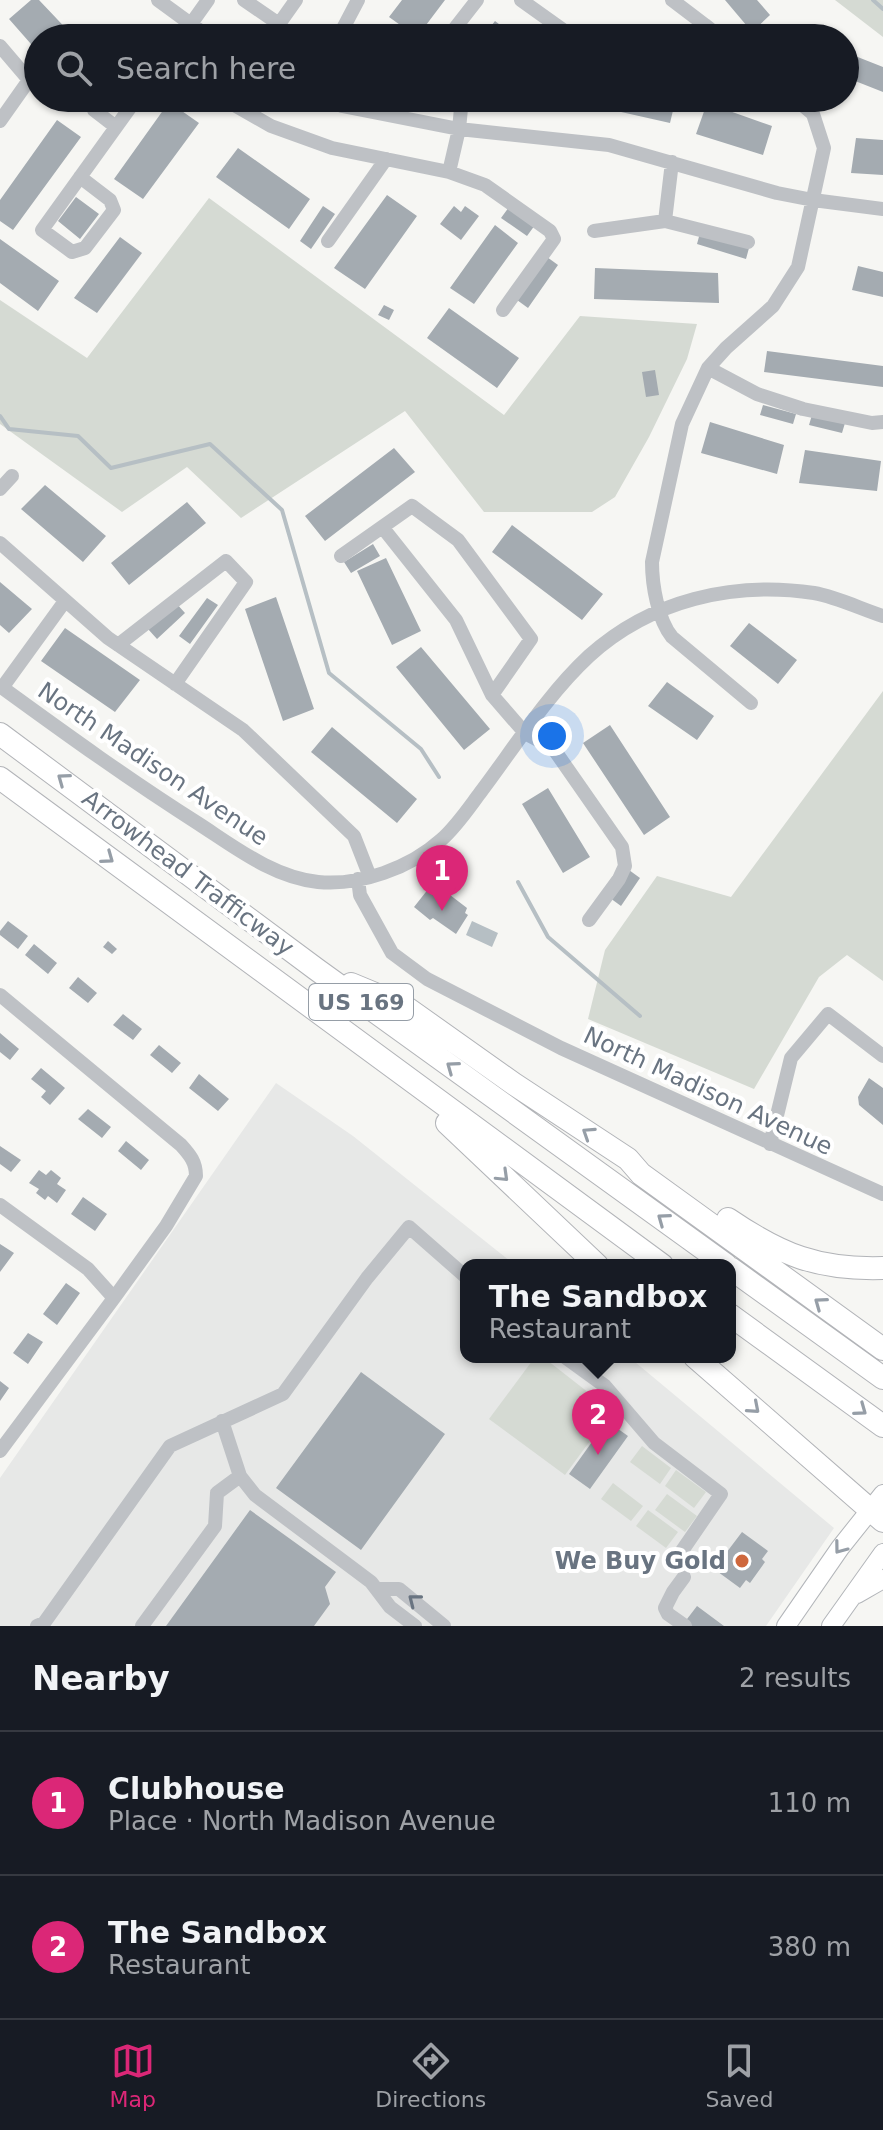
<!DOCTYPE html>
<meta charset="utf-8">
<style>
body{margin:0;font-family:"DejaVu Sans",sans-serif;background:#20242c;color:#f1f3f6}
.you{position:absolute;left:552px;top:736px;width:28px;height:28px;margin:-20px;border:6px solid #fff;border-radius:50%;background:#1a73e8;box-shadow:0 0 0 12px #1a73e833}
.badge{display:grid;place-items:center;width:52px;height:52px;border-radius:50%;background:#db2777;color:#fff;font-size:26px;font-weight:700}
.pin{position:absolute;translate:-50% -66px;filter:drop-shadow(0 2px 4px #0008)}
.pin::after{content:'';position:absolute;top:42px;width:28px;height:24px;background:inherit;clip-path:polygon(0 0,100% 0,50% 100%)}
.popup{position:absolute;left:460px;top:1259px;width:276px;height:104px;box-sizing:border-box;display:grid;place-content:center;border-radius:16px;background:#171b24;filter:drop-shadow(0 2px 6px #0005);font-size:26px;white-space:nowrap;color:#9ea1a6}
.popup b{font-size:30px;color:#f1f3f6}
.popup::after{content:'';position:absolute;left:50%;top:100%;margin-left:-16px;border:16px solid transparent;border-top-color:#171b24}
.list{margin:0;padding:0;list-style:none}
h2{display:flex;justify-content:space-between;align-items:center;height:104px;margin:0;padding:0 32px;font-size:34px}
h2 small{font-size:26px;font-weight:400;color:#9ea1a6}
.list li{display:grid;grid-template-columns:52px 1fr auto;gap:24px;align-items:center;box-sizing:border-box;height:144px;padding:0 32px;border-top:2px solid #363941}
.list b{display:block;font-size:30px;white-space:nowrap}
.list p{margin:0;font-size:26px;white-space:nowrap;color:#9ea1a6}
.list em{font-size:26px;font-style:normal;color:#9ea1a6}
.icon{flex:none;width:44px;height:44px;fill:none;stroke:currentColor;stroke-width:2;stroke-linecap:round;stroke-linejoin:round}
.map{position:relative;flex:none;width:883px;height:1626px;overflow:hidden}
.search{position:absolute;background:#171b24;box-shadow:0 2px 6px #0004;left:24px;right:24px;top:24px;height:88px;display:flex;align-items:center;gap:20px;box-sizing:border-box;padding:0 28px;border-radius:44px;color:#9ea1a6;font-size:30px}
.sheet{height:392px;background:#171b24}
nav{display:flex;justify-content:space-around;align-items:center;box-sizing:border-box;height:112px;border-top:2px solid #363941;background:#171b24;font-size:22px;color:#9ea1a6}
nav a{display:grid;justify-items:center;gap:4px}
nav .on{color:#db2777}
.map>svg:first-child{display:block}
.built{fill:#e7e8e7}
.green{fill:#d5dad3}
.water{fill:#b6bfc4}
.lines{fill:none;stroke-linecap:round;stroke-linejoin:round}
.stream{stroke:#b6bfc4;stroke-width:4}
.building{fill:#a4abb1}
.major-casing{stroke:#b2b5b9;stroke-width:20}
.highway-casing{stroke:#b2b4b8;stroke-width:24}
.minor{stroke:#bec1c5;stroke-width:14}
.major{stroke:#fff;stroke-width:18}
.highway{stroke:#fff;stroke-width:22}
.oneway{stroke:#969ea7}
.oneway2{stroke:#697481}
.poi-dot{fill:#ce673c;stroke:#fff;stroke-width:3}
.labels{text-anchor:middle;stroke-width:8;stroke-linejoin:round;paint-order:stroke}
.shield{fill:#fff;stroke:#969ea7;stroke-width:2}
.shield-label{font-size:22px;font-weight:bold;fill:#697481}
.street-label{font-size:24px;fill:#697481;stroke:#fff}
.poi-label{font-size:24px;font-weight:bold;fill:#697481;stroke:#fff;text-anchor:end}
</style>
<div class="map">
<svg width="883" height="1626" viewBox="0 0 883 1626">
<rect width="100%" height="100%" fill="#f6f6f3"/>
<path class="built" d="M276 1083 353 1136 515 1265H466V1357H629L834 1528 766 1626H0V1478Z"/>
<path class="green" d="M835 0H883V37Z
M209 198 504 415 580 316 697 324 687 359 649 437 615 497 592 512H484L405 411 241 518 187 467 122 512 0 424V300L87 358Z
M883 691V981L847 955 819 977 754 1089 588 1019 605 950 657 876 731 897Z
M535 1357H543L612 1411 565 1475 489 1419Z
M642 1446 671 1468 660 1484 630 1462Z
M676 1470 706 1492 694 1508 665 1486Z
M613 1483 643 1506 631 1521 601 1499Z
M667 1494 697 1516 685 1532 655 1510Z
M648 1510 678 1532 666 1548 636 1526Z"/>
<path class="water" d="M472 921 498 933 492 947 466 935Z"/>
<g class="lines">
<path class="stream" d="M873 0 883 9
M0 416 9 429 78 436 111 468 210 444 282 510 329 673 421 749 439 777
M518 882 548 937 640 1016"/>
</g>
<path class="building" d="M31 0H39L75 38H38V52L9 19Z
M402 0H445L417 37 389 17Z
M725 0H757L770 15 752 32Z
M495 21 517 38H482Z
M775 24 810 38H769Z
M845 52 883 67V92L845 77Z
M116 98H133L123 111 112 104Z
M602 98H676L670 123 599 107Z
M169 102 199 123 143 199 114 179Z
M707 103 772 126 763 155 696 134Z
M57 120 81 137 13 230 0 221V200Z
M856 138 883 140V175L851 173Z
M238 148 310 199 289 229 216 177Z
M387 195 417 216 365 289 334 268Z
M76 197 99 214 80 239 58 221Z
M323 206 335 214 311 249 300 241Z
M454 206 461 212 465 206 479 216 461 240 440 224Z
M509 207 535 225 527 236 501 218Z
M495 225 518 243 474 304 450 288Z
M700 233 749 248 746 259 697 244Z
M120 237 142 253 97 313 74 298Z
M0 239 59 281 38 311 0 283Z
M547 257 558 265 528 308 517 300Z
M858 266 883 272V297L852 290Z
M595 268 718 273 719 303 594 299Z
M384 305 394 310 389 320 378 315Z
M449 308 519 358 497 388 427 338Z
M767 351 883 366V387L764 372Z
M655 370 659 395 646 397 642 372Z
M763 405 796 414 793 424 760 415Z
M812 415 845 423 842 433 809 425Z
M710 422 784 445 777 474 701 453Z
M394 448 415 472 325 541 305 516Z
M805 450 881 461 877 491 799 483Z
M45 485 106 536 83 562 21 509Z
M187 502 206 523 129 585 111 563Z
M512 525 603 594 582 620 492 552Z
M373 544 380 556 351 573 344 562Z
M386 558 421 631 392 645 357 571Z
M0 582 32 609 9 633 0 625Z
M276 597 314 709 283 721 245 609Z
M207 598 218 605 190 644 179 636Z
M176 603 185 613 157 639 148 629Z
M749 623 797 660 778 684 730 646Z
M65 628 140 680 115 712 41 661Z
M421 647 490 729 464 750 396 667Z
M667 682 714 716 697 740 648 706Z
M610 725 670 817 644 835 583 743Z
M332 727 417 799 397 823 311 752Z
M548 788 590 857 563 873 522 804Z
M629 870 640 878 621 906 610 898Z
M437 885 467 908 465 913 468 915 456 934 433 918 430 920 414 907 429 888 433 891Z
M8 921 28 936 18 949 0 935V931Z
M108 941 117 949 112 954 103 947Z
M34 944 57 963 48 974 25 955Z
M78 977 97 993 88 1003 69 988Z
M123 1014 142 1029 133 1040 113 1025Z
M0 1033 19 1049 10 1060 0 1052Z
M159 1045 181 1063 172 1073 150 1055Z
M41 1068 65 1088 50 1105 41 1097 46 1091 31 1079Z
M199 1074 229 1099 218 1111 189 1088Z
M869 1078 883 1088V1125L859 1105 858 1097Z
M88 1109 111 1127 102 1138 78 1119Z
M126 1141 149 1160 141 1170 118 1151Z
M0 1146 21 1160 11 1172 0 1164Z
M39 1170 46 1175 51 1170 61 1178 57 1184 66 1190 57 1203 48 1196 45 1200 36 1193 39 1189 29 1183Z
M83 1197 107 1214 95 1231 71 1214Z
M0 1244 14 1253 0 1272Z
M66 1283 80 1293 57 1325 43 1314Z
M28 1333 43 1342 28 1364 13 1353Z
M361 1372 445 1434 361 1550 276 1488Z
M0 1381 9 1388 0 1401Z
M607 1421 628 1436 590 1489 569 1474Z
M250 1510 336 1572 325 1587 330 1604 314 1626H166Z
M742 1532 768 1551 762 1559 765 1562 750 1583 746 1580 740 1588 714 1569Z
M697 1606 724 1626H689L684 1623Z"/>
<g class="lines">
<defs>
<path id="major" d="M857 1594 883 1579
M786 1626 840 1548 883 1494
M831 1626 883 1553"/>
<path id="highway" d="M0 734 316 969 726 1265
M0 778 662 1265
M351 984 404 1006 514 1084 628 1159 641 1174 883 1349
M447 1123 597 1265
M728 1219C781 1255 818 1270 883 1268
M730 1268 883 1378
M730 1315 883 1426
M695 1357 883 1521"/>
</defs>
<use href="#major" class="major-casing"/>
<use href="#highway" class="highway-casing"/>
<path class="minor" d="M158 0 210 38
M244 0 279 24 296 0
M521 0 570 35
M672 0 705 25
M603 36 609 38
M181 38 208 0
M338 38 358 0
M454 38 452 32 477 0
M686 38 705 25 721 38
M0 46 29 80 0 121
M92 98 94 110 116 127
M222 98 271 126 332 148 449 172 485 185 550 231 554 239 503 310
M321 98 342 106 459 129 609 145 777 193 813 200 883 209
M449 172 459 129 462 98
M80 177 110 200 114 210 85 248 72 252 42 230 137 98
M665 221 672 162
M594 231 665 221 748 242
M328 241 386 159
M708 368 757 394 803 409 872 423 883 422
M0 489 12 476
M383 528 456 620 492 695 525 733 553 748 622 847 625 866 619 879 589 920
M0 543 108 638 243 730 354 836 370 877
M341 556 412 506 458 540 531 639 492 695
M118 645 226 561 246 582 175 684
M0 686C66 734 131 781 199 824 236 848 273 877 318 882 360 886 410 868 441 840 456 827 468 809 480 793 514 748 547 695 589 656 651 600 733 581 814 593 837 597 861 609 883 616
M2 688 65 601
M751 703 672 637C658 620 652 585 652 562L682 424 708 368 726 348 773 306 798 267 824 148 813 114 794 98
M358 879 360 895 392 953 427 979 561 1048 883 1194
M0 995 181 1145C190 1155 196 1162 196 1176L166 1226 114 1298 0 1451
M770 1144 791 1058 828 1014 883 1056
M0 1205 88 1269 114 1298
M565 1357 605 1386 654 1443 721 1494 673 1564
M222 1421 240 1476 255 1495 371 1582 390 1607 415 1626
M684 1577 673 1592 665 1608 668 1614 685 1626
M379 1589H399L444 1626
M37 1626 44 1623 170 1446 283 1394 367 1278 409 1227 466 1277
M142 1626 215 1526 217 1493 240 1476"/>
<use href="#major" class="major"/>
<use href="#highway" class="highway"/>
</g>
<defs><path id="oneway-chevron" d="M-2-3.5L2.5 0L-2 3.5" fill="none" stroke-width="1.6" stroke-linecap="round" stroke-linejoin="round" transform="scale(2)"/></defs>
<g class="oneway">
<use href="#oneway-chevron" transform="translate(63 779) rotate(-144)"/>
<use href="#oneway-chevron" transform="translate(108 858) rotate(36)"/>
<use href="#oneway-chevron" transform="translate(452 1067) rotate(-144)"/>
<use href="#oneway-chevron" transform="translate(588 1133) rotate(-147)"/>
<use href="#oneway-chevron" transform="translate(503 1176) rotate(44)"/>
<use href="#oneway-chevron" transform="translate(663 1219) rotate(-144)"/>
<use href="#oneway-chevron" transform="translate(820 1303) rotate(-144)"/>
<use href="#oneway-chevron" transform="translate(754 1408) rotate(41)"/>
<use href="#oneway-chevron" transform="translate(861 1410) rotate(36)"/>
<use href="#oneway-chevron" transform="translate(840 1548) rotate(127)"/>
</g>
<use class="oneway2" href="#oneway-chevron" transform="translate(414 1600) rotate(-142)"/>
<circle class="poi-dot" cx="742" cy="1561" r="8"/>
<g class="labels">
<rect class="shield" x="309" y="984" width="104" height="36" rx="6"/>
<g class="shield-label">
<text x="361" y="1010">US 169</text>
</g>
<g class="street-label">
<text transform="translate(153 764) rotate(34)" y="8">North Madison Avenue</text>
<text transform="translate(188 873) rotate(37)" y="8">Arrowhead Trafficway</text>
<text transform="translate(708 1091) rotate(25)" y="8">North Madison Avenue</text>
</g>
<g class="poi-label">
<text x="726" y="1569">We Buy Gold</text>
</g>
</g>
</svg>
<div class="you"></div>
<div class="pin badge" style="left:442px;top:911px">1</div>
<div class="pin badge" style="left:598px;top:1455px">2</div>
<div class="popup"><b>The Sandbox</b>Restaurant</div>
<div class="search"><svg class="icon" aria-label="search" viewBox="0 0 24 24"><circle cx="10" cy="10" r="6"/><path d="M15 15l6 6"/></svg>Search here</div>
</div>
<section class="sheet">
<h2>Nearby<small>2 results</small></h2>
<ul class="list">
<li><span class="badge">1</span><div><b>Clubhouse</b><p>Place · North Madison Avenue</p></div><em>110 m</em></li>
<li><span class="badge">2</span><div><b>The Sandbox</b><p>Restaurant</p></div><em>380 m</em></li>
</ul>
</section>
<nav>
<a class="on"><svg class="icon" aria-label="map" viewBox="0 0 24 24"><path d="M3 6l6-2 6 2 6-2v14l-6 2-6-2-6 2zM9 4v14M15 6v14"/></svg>Map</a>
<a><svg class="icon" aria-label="directions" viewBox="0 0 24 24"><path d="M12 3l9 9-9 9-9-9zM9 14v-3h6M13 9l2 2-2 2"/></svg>Directions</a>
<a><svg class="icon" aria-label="saved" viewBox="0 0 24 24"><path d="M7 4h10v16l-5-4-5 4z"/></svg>Saved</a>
</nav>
